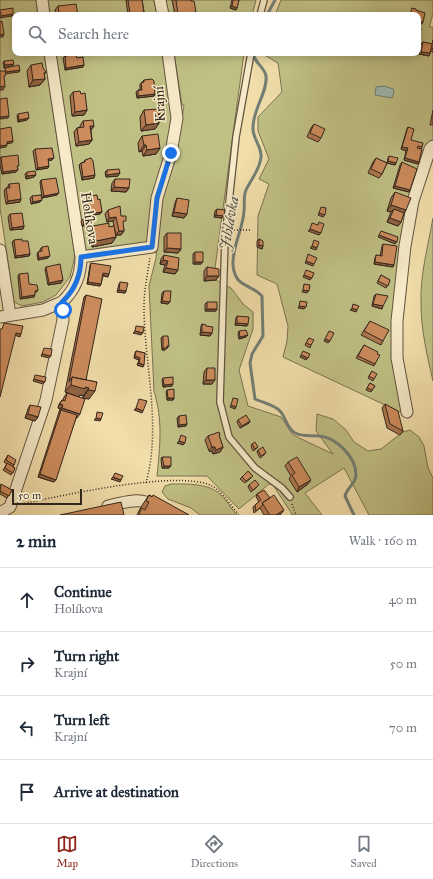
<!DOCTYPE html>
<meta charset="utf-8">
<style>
body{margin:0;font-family:"IM FELL Great Primer",serif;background:#f6f6f7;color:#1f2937}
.scale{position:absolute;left:12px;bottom:10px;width:70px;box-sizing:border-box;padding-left:4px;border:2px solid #33261c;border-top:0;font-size:11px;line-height:14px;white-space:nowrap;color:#33261c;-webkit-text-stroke:3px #f6eac8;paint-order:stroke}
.stop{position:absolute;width:12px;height:12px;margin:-9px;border:3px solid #1a73e8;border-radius:50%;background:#fff}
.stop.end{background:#1a73e8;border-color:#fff;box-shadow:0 1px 4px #0008}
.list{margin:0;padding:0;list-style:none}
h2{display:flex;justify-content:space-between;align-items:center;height:52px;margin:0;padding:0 16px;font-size:17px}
h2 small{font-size:13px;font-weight:400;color:#747a83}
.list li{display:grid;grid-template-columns:26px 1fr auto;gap:12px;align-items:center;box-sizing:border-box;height:64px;padding:0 16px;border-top:1px solid #e0e1e3}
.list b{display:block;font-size:15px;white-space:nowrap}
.list p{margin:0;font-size:13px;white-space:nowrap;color:#747a83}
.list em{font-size:13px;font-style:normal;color:#747a83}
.icon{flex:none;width:22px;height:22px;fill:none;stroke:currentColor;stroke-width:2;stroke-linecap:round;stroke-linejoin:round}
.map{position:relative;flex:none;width:433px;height:515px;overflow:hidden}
.search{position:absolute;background:#fff;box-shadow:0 2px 10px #0003;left:12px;right:12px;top:12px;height:44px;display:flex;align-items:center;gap:10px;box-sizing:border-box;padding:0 14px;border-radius:8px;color:#747a83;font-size:15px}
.sheet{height:308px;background:#fff}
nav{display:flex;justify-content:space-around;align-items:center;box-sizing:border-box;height:56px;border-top:1px solid #e0e1e3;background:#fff;font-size:11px;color:#747a83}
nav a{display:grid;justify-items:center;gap:2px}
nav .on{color:#8f2418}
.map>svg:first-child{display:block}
.green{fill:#c0c085;stroke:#7a7350}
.water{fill:#9cbbb1;stroke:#727f75}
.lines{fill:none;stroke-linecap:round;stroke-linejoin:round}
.stream{stroke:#727f75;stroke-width:3}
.lane-casing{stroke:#625440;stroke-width:8}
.street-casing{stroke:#625440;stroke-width:13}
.path{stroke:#33261c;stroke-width:1.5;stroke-dasharray:1 2;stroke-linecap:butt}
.lane{stroke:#f6eac8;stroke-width:5.5}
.street{stroke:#f6eac8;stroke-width:11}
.wall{fill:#b07850;stroke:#33261c}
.shaded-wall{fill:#906241;stroke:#33261c}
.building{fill:#cd8c5d;stroke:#33261c}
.route{stroke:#1a73e8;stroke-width:5}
.labels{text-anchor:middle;stroke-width:3;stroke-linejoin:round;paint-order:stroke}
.street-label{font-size:14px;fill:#33261c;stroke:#f6eac8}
.water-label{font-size:15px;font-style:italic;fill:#525349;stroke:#f6eac8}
</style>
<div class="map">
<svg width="433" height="515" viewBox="0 0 433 515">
<rect width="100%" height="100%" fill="#f1deab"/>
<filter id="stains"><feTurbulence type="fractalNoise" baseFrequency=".005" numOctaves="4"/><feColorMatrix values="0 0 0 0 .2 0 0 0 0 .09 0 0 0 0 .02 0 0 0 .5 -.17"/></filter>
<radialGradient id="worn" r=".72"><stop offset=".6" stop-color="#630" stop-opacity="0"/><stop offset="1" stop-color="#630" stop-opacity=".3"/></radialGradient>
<path class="green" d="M0 0H36L38 15H15V53H44L75 256 70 277 56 295 43 302 22 306 14 302 0 208Z
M47 0H154L157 15H50Z
M166 0H256L252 15H168Z
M281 0H433V14L429 27H433V142L397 285 391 356 402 413 283 357 287 341 288 326 277 284 257 275 258 216 269 184 259 179 269 159 258 131V117L282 92 278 63 261 53H418V15H275Z
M55 53H163L172 116 149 243 86 254Z
M174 53H244L215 268 216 280 231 288 243 304 253 312V329L239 370 248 406 281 417 293 435 333 454 316 431 317 414 333 419 346 430 354 442 368 451 381 449 403 432 410 430 419 437 424 446 428 468 433 478V515H369L344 468 305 493 322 515H291L292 514 273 485 269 484 239 509 207 476H157C160 445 163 421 154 391L149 286 156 258 161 200 175 161 184 105H182Z
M433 218V381C427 355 421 330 421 303 420 275 428 246 433 218Z
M171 484C187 484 209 483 221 495 227 500 231 509 237 515H200L191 508 168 499 162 492 165 486Z"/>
<path class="water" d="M384 86 393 89 394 92 392 98 375 95 376 87Z"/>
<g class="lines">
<path class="stream" d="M267 15 275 0
M254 53C252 61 265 67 266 76 268 92 252 110 253 129 253 139 262 147 261 157 260 170 251 179 246 190 243 197 245 204 244 211 243 229 232 247 233 265 235 288 250 283 262 296L263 336 252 354 250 363 255 399C263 403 273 404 280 411 286 417 286 428 295 433 303 437 310 435 319 436 336 437 356 457 356 475 356 483 347 488 345 496L354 515"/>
<defs>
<path id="lane" d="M260 15 264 0
M251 53 236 137 225 239 220 402 229 437 255 468 282 488 290 497"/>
<path id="street" d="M42 0 44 15
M160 0 163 15
M0 250 10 315
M81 257 152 247 157 198 171 153 177 118 168 53
M0 317 43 310 62 302
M407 412 397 358V321L405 246 413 201 430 149 433 146
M108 506C142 498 143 498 173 515
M0 513 10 507 46 400 63 320 62 302C75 290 81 274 81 257L50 53"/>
</defs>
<use href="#lane" class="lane-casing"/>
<use href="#street" class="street-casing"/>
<path class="path" d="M234 230H250
M146 483C162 425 144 364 144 306 144 289 148 273 150 257
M22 504C60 496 179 469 212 486 222 491 231 506 239 515
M292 504 296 515"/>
<use href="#lane" class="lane"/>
<use href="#street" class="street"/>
</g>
<path class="wall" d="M126 0H142L144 12 142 14 128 15Z
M172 0H191L194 15H175Z
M232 0H239L236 10 230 8Z
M58 6 78 15H56L55 10Z
M433 40V52L431 51 429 56 419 54 421 44 423 42 432 44Z
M66 53 73 55 77 58 83 67 65 70 63 58 65 56V55Z
M4 61 14 64 12 66 4 68 3 63Z
M31 65 44 75 45 79 40 85 29 87 27 71Z
M144 80 155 94 154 96 137 98 136 92 138 90H140V85L141 83Z
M73 92 81 94 87 110 84 115 72 116 70 96Z
M144 110 160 114 158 116 159 123 155 129 141 131 140 117Z
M433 110V125H430Z
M18 114 29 118 27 120 18 122 17 116Z
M83 121 94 126 91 130 92 140 89 144 76 146 74 132 77 128 80 127V126Z
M314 124 321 138 318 142 307 137 311 128Z
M408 127 411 140 422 147 421 149 419 162 418 164 404 160 406 151 401 149 407 129Z
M142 136 160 148 156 154 143 156 142 151 139 152 138 143Z
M35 149 52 160 48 161V168L36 170 33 151Z
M389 156 396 163 395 165 387 163 382 174 379 178 368 173 373 162 376 158 387 163 388 158Z
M1 157 18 168 16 172 2 174 0 164V158Z
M85 160 94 178 82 180 79 165 81 163 84 162Z
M402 162 410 190 409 192 393 188 400 165Z
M107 170 118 176 106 177 105 172Z
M27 172 34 177 26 179 25 174Z
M115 179 129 188 126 192 111 191 112 183Z
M41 180 57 195 42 198 40 182Z
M9 184 20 202 6 204 4 191 6 188H8V186Z
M395 192 406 210 404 213 401 222 398 226 387 222 391 212 387 211 391 198Z
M32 196 42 200 40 202 31 204 30 198Z
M90 196 98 200 102 212 100 214 87 216 86 203 87 201H88V198Z
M177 198 187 214 184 218 172 216 175 203Z
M217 209 222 218 214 217 215 211Z
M108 210 123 225 124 231 121 235H116L114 228 116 237 112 243 92 247 89 232 93 226 109 227 114 226 113 221 107 222 105 214Z
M10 214 24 226 23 229 10 230 8 217Z
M83 219 91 225 82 226 81 221Z
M167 233 181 249 178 253 164 252V237Z
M259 239 263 246 262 249 257 247V241Z
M14 240 22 241 30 254 29 256 15 258 12 242Z
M383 244 393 267 374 264 375 258 376 255 380 256 382 246Z
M42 247 48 258 38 260 37 254 38 252H40V249Z
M195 252 203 262 201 264H193V254Z
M164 255 178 270 175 274 163 272 165 265 160 264 161 259Z
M91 263 108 277 103 276 101 284 100 286 87 284 90 265Z
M46 267 61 283 48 285 45 269Z
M207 267 219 276 216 280 204 281V271Z
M19 274 29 284 38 290 37 292H35L34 297 20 299 18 276Z
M381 275 390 280 386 288 377 283Z
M120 282 126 291 125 293 117 292 119 284Z
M164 291 170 302 168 304 161 303 162 293Z
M376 294 382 309 372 306 374 296Z
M86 295V380L97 382 89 399 83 398V396L80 395 79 397 65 392 84 297Z
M207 302 216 311H205V304Z
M237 316 247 326 235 325 236 318Z
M370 321 383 341 381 345 361 335Z
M202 324 206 326 212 333 210 336 200 335 201 326Z
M239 331 246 337 239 339 238 334Z
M163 336 168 348H167L165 350H162L161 338Z
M309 338 311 345 310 348 305 345Z
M364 345 377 354 375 364 374 366 356 358Z
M136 351 145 353 143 367 137 365 139 360 134 358 135 353Z
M207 368 212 384H203L204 372Z
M372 371 374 379 373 381 368 378Z
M163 378 172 386 163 387 162 380Z
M370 383 375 386 371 392 366 390Z
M167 390 174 398 173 400H167L166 392Z
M67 393 77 418H76L54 482 38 477 60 409 58 408 59 404 62 400H63L64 397Z
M385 404 403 431 400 435 387 428 382 408Z
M30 405 38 417 35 421 25 418 28 409Z
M179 416 186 426 178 427 177 418Z
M238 420 250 421 249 423 240 428 237 422Z
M208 436H219L223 447 220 452 213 454 212 452 209 451 205 440Z
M252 444 258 447 256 449 253 451 251 446Z
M258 450 266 453 264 455 260 458 257 452Z
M8 455 14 465 13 466 15 468 11 475 3 470 7 464 4 462Z
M162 457 169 468H162L161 459Z
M288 462 308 484 297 492 289 479 291 476 285 466Z
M242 477 251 478 245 483 240 479Z
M0 485 12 490 7 498 0 494Z
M249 485 257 487 251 492 248 487Z
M257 494 281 514 280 515H264L260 508 254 513 253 507 255 505 259 502 256 497Z
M149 495 189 515H137L141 507Z"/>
<path class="shaded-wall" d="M232 6 237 8 236 10 230 8Z
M144 12 142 14 129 15 130 14Z
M196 12 194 15H189L190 13Z
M13 14 12 16 0 18 1 16Z
M418 21 423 22 422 24 418 23Z
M4 34 3 37H0V35Z
M433 48V52L430 51Z
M421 52 430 53 429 56 419 54Z
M14 64 12 66 4 68 5 65Z
M84 65 83 67 65 70 66 68Z
M20 70 19 72 4 74 6 72Z
M46 72 42 78 45 79 40 85 29 87 33 80Z
M5 86 3 90H0V87Z
M155 94 154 96 137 98 138 96Z
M87 110 84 115 72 116 75 112Z
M9 116 8 118 0 119V117Z
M29 118 27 120 18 122 19 120Z
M159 123 155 129 141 131 146 125Z
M90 126H94L91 130 87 131Z
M92 140 89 144 76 146 79 142Z
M13 141 12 143 5 144 7 142Z
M7 145 6 147 0 148V146Z
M144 145H146L142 151 139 152Z
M402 147 408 148 406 151 401 149Z
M160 148 156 154 143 156 147 150Z
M54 158 52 160 47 161 48 159Z
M405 158 419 162 418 164 404 160Z
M388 161 396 163 395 165 387 163Z
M49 166 48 168 36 170 38 168Z
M18 170 16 172 2 174 3 172Z
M120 173 118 176 106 177 107 175Z
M36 175 34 177 26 179 27 176Z
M95 175 94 178 82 180 83 177Z
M395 186 410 190 409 192 393 188Z
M114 187 129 188 126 192 111 191Z
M59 193 57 195 42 198 44 196Z
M21 199 20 202 6 204 8 201Z
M42 200 40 202 31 204 33 202Z
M391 205 406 210 402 216 394 209 391 212 387 211Z
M102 212 100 214 87 216 89 214Z
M174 212 187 214 184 218 172 216Z
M319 213 325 215 323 217 318 215Z
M216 215 224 216 222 218 214 217Z
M116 217 113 221 107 222 109 218Z
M390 218 401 222 398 226 387 222Z
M92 223 91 225 82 226 84 224Z
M24 226 23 229 10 230 12 228Z
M310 229 321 233 319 235 308 231Z
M119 231H124L121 235H116Z
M379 235 397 242 395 244 378 237Z
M116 237 112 243 92 247 96 241Z
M259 245 263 246 262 249 257 247Z
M312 246 317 248 316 250 310 248Z
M167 248 181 249 178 253 164 252Z
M30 254 29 256 15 258 16 256Z
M50 256 48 258 38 260 39 258Z
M163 260 168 261 165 265 160 264Z
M306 261 314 264 313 266 305 263Z
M195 262H203L201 264H193Z
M375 262 394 265 393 267 374 264Z
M166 268 178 270 175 274 163 272Z
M103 273 109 274 108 277 102 275Z
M304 275 312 278 310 280 303 277Z
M207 276H219L216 280 204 281Z
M63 280 61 283 48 285 49 283Z
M88 282 101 284 100 286 87 284Z
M119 290 126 291 125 293 117 292Z
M303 290 309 291 307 293 302 292Z
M35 295 34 297 20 299 22 297Z
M162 301 170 302 168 304 161 303Z
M373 304 383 306 382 309 372 306Z
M299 306 306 307 304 309 298 308Z
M352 308 357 310 356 312 350 310Z
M207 309H217L216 311H205Z
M237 323 248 324 247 326 235 325Z
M135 331 143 333 141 335 133 333Z
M202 332 212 333 210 336 200 335Z
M16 333 21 334 20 337 14 335Z
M248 335 246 337 239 339 240 337Z
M325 339 330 341 328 343 324 341Z
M167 346H169L165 350H162L163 348Z
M42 354 51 356 49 358 41 356Z
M301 355 308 358 306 360 300 357Z
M135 356 140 358 139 360 134 358Z
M139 363 144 365 143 367 137 365Z
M34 379 45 382 43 384 33 381Z
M206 380H215L212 384H203Z
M173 384 172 386 163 387 164 385Z
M71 385 85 387 89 388 83 396 80 395 79 397 65 392Z
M88 390 95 391 89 399 83 398Z
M168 398H174L173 400H167Z
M60 404 63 405 60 409 58 408Z
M231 405 236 407 235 409 230 407Z
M62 408 80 414 77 418 60 413Z
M136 408 143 411 142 413 134 410Z
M28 414 38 417 35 421 25 418Z
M96 418 101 419 100 421 94 420Z
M250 421 249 423 240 428 242 426Z
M187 424 186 426 178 427 179 425Z
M179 441 185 443 183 445 177 443Z
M212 447H215L212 452 209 451Z
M223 447 220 452 213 454 216 450Z
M164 466H171L169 468H162Z
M40 474 56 480 54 482 38 477Z
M113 477 121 480 120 482 111 479Z
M311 480 308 484 297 492 299 487Z
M284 510 281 514 280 515H276Z"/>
<path class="building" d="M128 0H142L144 12 130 14Z
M176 0H191V1H194L196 12 190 13 191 15H178Z
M233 0H239L237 8 232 6Z
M76 4 78 15H64L63 14H59L58 6Z
M13 8V14L1 16 0 10Z
M412 8 416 9V10L425 13 423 22 418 21V15H410Z
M2 21 4 34 0 35V22Z
M418 29H421L418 41Z
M423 42 432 44 430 53 421 52Z
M66 53H73V55H76L77 58 83 57 84 65 66 68 65 56H67Z
M13 60 14 64 5 65 4 61Z
M42 63 43 68 46 72 44 73 45 79 33 80 31 65Z
M19 65 20 70 6 72 5 68Z
M0 71H5L6 75 4 76 5 86 0 87Z
M152 79 154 81 155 94 138 96V90H142L141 83 144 82V80Z
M80 91 81 94 85 93 87 110 75 112 73 92Z
M7 98 9 116 0 117V99Z
M159 109 160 114H158L159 123 146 125 144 110Z
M28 112 29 118 19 120 18 114Z
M93 120 94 126H90L92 140 79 142 77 128 84 127 83 121Z
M314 124 325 129 321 138 310 133Z
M11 127 13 141 7 142V145L0 146V129Z
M408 127 414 129 411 140 423 143 422 147 418 146 417 148 422 149 419 162 405 158 408 148 402 147Z
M158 134 160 148 147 150 146 145H144L142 136Z
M52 148 54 158 48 159 49 166 38 168 35 149Z
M18 155 19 166H17L18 170 3 172 1 157Z
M389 156 398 158 396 163 388 161Z
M91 158 93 161 95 175 83 177 81 163 85 162V160Z
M376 158 387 163 382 174 371 169Z
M402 162 417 169 410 190 395 186Z
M119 169 120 173 107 175V170Z
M35 171 36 175 27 176V172Z
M56 178 59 193 44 196 41 180Z
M115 179H130L129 188 114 187Z
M19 183 21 199 8 201 6 188H10L9 184Z
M395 192 411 198 406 210 391 205Z
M41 195 42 200 33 202 32 196Z
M97 195 98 200 100 199 102 212 89 214 87 201H90V196Z
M177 198 189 200 187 214 174 212Z
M120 206 121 216H126V221H123L124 231H119L116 217 109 218 108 210Z
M321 207 326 208 325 215 319 213Z
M217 209 225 210 224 216 216 215Z
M394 209 404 213 401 222 390 218Z
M22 213 24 226 12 228 10 214Z
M92 217V223L84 224 83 219Z
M319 222 324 224 321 233 310 229 312 223 318 225Z
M109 223V227L114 226 116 237 96 241 93 226Z
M381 231 398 237 397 242 379 235Z
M167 233H181V249L167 248Z
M22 239V241H28L30 254 16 256 14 240Z
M259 239 263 241V246L259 245Z
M314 240 319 242 317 248 312 246Z
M383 244 397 246 394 265 375 262 376 255 382 256Z
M48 246 50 256 39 258 38 252 42 251V247Z
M195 252H203V262H195Z
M308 254 317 258 314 264 306 261Z
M164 255 179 258 178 270 166 268 168 261 163 260Z
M91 263 111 266 109 274 103 273 101 284 88 282Z
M60 264 63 280 49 283 46 267Z
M207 267 219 269V276H207Z
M306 270 314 273 312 278 304 275Z
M28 273 29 284 37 285 38 290 35 291V295L22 297 19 274Z
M381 275 390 280 388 286 378 281Z
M120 282 128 283 126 291 119 290Z
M304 284 310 285 309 291 303 290Z
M164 291H171L170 302 162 301Z
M376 294 388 296 383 306 373 304Z
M86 295 102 299 86 380 72 377 69 382Z
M300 301 307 302 306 307 299 306Z
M207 302H217V309H207Z
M353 304 359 306 357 310 352 308Z
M237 316 249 317 248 324 237 323Z
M370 321 389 330 383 341 364 331Z
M4 323 23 326 21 334 16 333 0 397V329H2Z
M202 324 206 325V326L213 327 212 333 202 332Z
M136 326 144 327 143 333 135 331Z
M246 330 248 335 240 337 239 331Z
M329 331 334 333 330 341 325 339Z
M163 336H168L169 346H167V348H163Z
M309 338 314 340 311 345 306 343Z
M364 345 378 352 377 354 380 355 375 364 358 356Z
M44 348 52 349 51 356 42 354Z
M136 351 145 353 144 365 139 363 140 358 135 356Z
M303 351 310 354 308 358 301 355Z
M207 368H215V380H206Z
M372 371 377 374 374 379 369 376Z
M35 375 46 377 45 382 34 379Z
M72 377 97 382 95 391 88 390 89 388 85 387V389L71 385Z
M173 377V384L164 385 163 378Z
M370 383 375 386 372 390 367 388Z
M174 389V398H168L167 390Z
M67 393 85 399 80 414 62 408 63 405 60 404 62 400 65 401Z
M233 398 238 399 236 407 231 405Z
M139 399 147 401 143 411 136 408Z
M385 404 398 411 403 431 390 424Z
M30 405 41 407 38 417 28 414Z
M61 410 77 415 56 480 40 474Z
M97 412 103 413 101 419 96 418Z
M186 415 187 424 179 425V416Z
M246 415 250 421 242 426 238 420Z
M219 432 220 435H219L223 447 216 450 215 447H212L208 436Z
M181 435 186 437 185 443 179 441Z
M255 442 258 447 255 449 252 444Z
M263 447 266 453 261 456 258 450Z
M8 455 16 460 14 465 6 460Z
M162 457H171V466H164Z
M297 457 311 480 299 487 292 475 295 473 288 462Z
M7 463 15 468 13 473 5 468Z
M248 471 253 476 246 481 242 477Z
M115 473 123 476 121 480 113 477Z
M255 480 259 485 253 490 249 485Z
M1 484 12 490 9 496 0 491Z
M264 490 270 498 262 503 263 505 256 511 255 505 261 500 257 494Z
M149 495 152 497 153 495 189 515H140L139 514 142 508 145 510 149 502 146 501Z
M274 495 284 510 276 515H270L262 503Z
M121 502 124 515H60Z"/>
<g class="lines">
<path class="route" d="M63 310 62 302C75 290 81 274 81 257L152 247 157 198 171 153"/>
</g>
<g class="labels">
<g class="street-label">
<text transform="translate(159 104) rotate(-93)" y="5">Krajní</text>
<text transform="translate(90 218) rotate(81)" y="5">Holíkova</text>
</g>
<g class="water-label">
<text transform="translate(229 223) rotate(-80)" y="5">Jihlávka</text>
</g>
</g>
<rect width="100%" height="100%" filter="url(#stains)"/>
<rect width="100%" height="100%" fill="url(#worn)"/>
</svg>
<div class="scale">50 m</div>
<div class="stop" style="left:63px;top:310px"></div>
<div class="stop end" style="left:171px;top:153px"></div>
<div class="search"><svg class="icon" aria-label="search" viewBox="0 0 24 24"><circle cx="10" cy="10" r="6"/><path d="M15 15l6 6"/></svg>Search here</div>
</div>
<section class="sheet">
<h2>2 min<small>Walk · 160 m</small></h2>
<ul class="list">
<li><svg class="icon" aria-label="ahead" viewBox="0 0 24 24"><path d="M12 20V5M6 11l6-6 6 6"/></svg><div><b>Continue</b><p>Holíkova</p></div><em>40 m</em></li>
<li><svg class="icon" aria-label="right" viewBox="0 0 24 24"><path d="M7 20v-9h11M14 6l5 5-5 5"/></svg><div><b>Turn right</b><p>Krajní</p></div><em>50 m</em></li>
<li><svg class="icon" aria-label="left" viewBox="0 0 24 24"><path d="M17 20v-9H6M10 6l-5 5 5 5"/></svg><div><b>Turn left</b><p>Krajní</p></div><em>70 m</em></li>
<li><svg class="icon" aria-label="arrive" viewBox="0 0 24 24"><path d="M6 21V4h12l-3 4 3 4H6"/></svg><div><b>Arrive at destination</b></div></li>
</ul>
</section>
<nav>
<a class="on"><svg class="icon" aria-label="map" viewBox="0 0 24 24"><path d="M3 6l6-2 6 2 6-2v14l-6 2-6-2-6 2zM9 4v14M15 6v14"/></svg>Map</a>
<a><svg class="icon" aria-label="directions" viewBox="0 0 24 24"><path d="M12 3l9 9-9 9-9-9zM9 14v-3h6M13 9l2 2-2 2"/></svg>Directions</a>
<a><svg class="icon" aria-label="saved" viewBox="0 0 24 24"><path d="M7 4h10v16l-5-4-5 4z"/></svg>Saved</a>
</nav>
